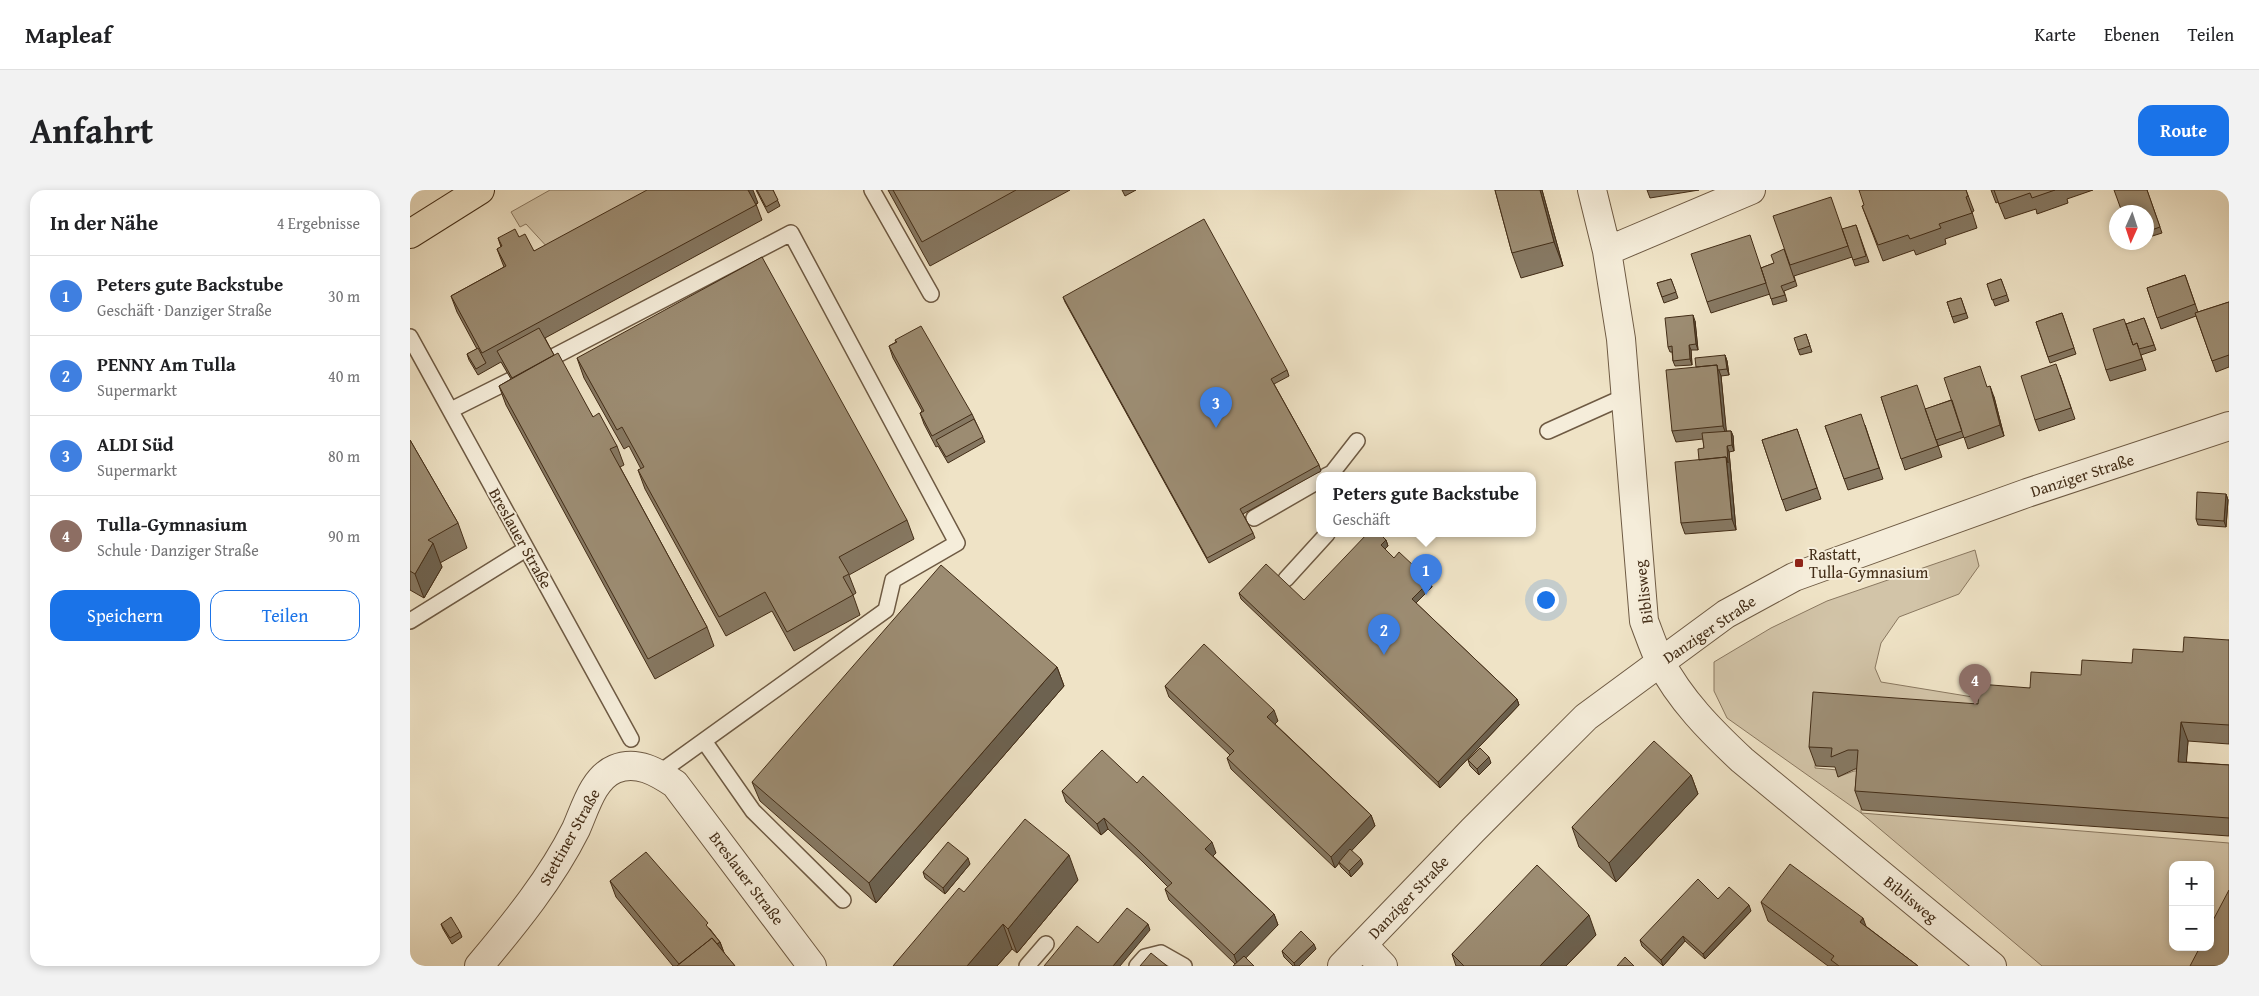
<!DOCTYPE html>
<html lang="de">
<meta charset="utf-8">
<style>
body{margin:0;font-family:"Gentium Book Plus",serif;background:#f2f2f2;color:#202124}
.controls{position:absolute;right:15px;bottom:15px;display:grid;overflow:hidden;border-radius:10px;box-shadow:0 2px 8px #0003}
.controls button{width:45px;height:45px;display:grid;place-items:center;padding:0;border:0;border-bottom:1px solid #e0e0e0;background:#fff;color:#202124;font:25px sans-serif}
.compass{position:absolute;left:1699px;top:15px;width:45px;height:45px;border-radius:50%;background:#fff;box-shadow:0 2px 8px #0003;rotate:183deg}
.you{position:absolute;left:1135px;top:409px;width:18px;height:18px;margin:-12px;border:4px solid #fff;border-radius:50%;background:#1a73e8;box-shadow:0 0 0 8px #1a73e833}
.badge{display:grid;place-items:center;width:32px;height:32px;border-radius:50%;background:#1a73e8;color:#fff;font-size:16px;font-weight:700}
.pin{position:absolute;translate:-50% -41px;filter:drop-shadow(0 1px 2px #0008)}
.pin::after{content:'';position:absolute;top:26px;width:18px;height:15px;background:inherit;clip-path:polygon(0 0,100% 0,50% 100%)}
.popup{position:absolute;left:906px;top:282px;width:220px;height:65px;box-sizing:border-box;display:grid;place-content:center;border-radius:10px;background:#fff;filter:drop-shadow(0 1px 4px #0005);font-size:16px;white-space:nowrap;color:#757577}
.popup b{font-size:19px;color:#202124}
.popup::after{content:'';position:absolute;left:50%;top:100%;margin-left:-10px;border:10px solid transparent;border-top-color:#fff}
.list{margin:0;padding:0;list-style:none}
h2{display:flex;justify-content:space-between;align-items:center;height:65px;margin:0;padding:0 20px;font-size:21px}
h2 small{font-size:16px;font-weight:400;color:#757577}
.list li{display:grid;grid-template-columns:32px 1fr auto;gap:15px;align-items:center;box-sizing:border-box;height:80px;padding:0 20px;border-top:1px solid #e0e0e0}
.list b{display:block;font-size:19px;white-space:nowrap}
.list p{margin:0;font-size:16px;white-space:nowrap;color:#757577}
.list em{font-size:16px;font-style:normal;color:#757577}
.actions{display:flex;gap:10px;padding:15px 20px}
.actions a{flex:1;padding:11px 0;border:1px solid #1a73e8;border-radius:15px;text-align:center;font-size:18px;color:#1a73e8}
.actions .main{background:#1a73e8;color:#fff}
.map{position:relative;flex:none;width:1819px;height:776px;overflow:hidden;border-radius:15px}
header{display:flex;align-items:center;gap:30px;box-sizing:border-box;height:70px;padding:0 25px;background:#fff;border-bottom:1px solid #e0e0e0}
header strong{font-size:24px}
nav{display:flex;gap:28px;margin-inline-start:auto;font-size:18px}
.intro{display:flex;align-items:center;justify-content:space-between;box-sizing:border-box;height:120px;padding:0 30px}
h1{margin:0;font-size:35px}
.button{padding:12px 22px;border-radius:15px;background:#1a73e8;color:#fff;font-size:18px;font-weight:700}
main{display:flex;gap:30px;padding:0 30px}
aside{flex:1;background:#fff;border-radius:15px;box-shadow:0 2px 8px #0003}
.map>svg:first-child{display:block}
.green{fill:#d2c4a8;stroke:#8a7860;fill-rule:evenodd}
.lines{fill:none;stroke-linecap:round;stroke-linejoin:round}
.lane-casing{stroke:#6e5a43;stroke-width:18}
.street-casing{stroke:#6e5a43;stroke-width:30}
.primary-casing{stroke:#432d17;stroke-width:30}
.lane{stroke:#f5edda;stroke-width:15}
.street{stroke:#f5edda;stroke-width:28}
.primary{stroke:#efe3c6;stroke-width:28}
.wall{fill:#867862;stroke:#432d17}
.shaded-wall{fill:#6d6250;stroke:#432d17}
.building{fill:#9c8c72;stroke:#432d17}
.poi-dot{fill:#8f2418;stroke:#f5edda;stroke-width:2}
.labels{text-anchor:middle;stroke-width:4;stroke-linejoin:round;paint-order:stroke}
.street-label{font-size:16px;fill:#432d17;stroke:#f5edda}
.poi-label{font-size:16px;fill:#432d17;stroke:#f5edda;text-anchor:start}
</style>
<header>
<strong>Mapleaf</strong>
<nav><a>Karte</a><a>Ebenen</a><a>Teilen</a></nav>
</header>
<div class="intro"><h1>Anfahrt</h1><a class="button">Route</a></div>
<main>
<aside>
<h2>In der Nähe<small>4 Ergebnisse</small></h2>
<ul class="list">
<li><span class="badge" style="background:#3f7fe0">1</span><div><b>Peters gute Backstube</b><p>Geschäft · Danziger Straße</p></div><em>30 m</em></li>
<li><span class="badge" style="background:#3f7fe0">2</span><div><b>PENNY Am Tulla</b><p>Supermarkt</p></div><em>40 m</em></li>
<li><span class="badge" style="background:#3f7fe0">3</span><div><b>ALDI Süd</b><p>Supermarkt</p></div><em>80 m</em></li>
<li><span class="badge" style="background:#8d6e63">4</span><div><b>Tulla-Gymnasium</b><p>Schule · Danziger Straße</p></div><em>90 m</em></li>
</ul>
<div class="actions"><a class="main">Speichern</a><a>Teilen</a></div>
</aside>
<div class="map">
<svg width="1819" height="776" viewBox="0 0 1819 776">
<rect width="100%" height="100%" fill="#efe3c6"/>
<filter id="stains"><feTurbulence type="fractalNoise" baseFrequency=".004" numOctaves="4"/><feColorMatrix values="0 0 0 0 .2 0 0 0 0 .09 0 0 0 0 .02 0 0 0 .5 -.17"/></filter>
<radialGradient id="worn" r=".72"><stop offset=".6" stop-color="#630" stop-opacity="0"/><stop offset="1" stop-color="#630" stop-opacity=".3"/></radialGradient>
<path class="green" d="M140 0H248L139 59 116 34 110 37 101 22Z
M1565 360 1569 376 1549 404 1489 427 1471 453 1465 478 1471 492 1575 509 1573 526 1409 517 1405 578 1428 580V587L1444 581H1453L1451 623 1819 653V721L1791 776H1632L1451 623 1317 528 1304 501V472L1361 438 1417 411ZM1763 675H1800V757H1763Z"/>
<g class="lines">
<defs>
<path id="lane" d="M462 0 521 104
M0 147 221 549
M143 167 381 43 547 353 483 390 476 420 249 583
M41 220 101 190
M1138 241 1216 206
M916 286 922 283 947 251
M844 328 910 290
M876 389 917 344
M0 431 116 359
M294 551 343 621 433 710
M617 776 636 754
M727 776 735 767 751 763 774 776"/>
<path id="street" d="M1182 0 1197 61 1211 149 1234 431C1239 444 1244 459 1250 471 1270 510 1301 541 1332 570L1582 776
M1197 61 1341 0
M953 755 973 776
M69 776C105 733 141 689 166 639 175 619 183 588 205 579 227 570 247 582 265 594L402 776
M932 776 1063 640 1176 527 1316 424 1384 387 1617 303 1819 236"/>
<path id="primary" d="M0 44 70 0"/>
</defs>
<use href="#lane" class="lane-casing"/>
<use href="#street" class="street-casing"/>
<use href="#primary" class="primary-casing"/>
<use href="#lane" class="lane"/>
<use href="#street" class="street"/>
<use href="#primary" class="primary"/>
</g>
<path class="wall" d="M346 0H363L370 16 358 23Z
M478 0H660L520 76Z
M712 0H726L715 6Z
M1085 0H1132L1153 76 1111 88 1102 63Z
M1237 0H1289L1240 8Z
M1556 0 1564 21 1562 22 1567 38 1535 49 1536 54 1506 65 1504 60 1473 71 1452 16Z
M1581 0H1683L1657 9 1658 13 1627 24 1626 19 1595 29 1588 12 1586 13Z
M1737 0 1752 43 1736 48V22Z
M348 13 346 14 352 30 135 148 144 165 183 227 207 256 214 275 210 277 297 437 304 456 245 489 96 215 89 196 101 189 91 172 68 185 59 170 57 164 67 159 47 122 41 106 94 77 87 59 91 57 88 48 109 47 124 61Z
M1446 35 1459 72 1445 76 1442 67 1384 86 1387 96 1374 101 1377 111 1363 115 1360 104 1301 123 1297 112 1351 78 1364 73 1433 39Z
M1775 85 1788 122 1819 112V177L1806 182 1786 126 1751 139 1737 98Z
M1261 89 1268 108 1254 113 1247 93Z
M1591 89 1599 111 1585 116 1577 94Z
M653 107 877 180 879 186 864 194 909 275 911 281 833 324 843 343 845 348 799 373 655 112Z
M1551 108 1558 128 1544 133 1537 112Z
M1652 123 1666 164 1640 173 1626 132Z
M1734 128 1746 160 1731 165 1736 180 1700 191 1696 180 1716 134Z
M1285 131 1288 160H1281L1282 175 1265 176 1263 171 1262 162H1260L1258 157Z
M1396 144 1402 162 1390 165 1388 160Z
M485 150 562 224 575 252 538 273 528 256 526 257 514 234 510 223 512 221 483 168 479 156 486 152Z
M1315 165 1317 171 1319 185 1311 186 1316 241H1321L1323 246 1324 261 1319 262 1326 340 1275 344 1271 333 1289 270 1294 258 1293 249 1266 252 1262 241 1286 177Z
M167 168 497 330 504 349 439 385 446 403 443 405 450 425 384 461 362 421 316 446 235 299 228 280 231 279 219 256 214 259 174 188Z
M1650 185 1665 229 1629 241 1625 230Z
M1577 197 1584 207 1594 246 1558 259 1554 247 1528 256 1525 246 1532 267 1495 280 1471 207 1516 219Z
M1455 235 1473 289 1438 300 1415 236Z
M1387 239 1411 309 1376 321 1352 250Z
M0 250 48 333 57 358 30 373 32 377 14 408 0 400Z
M1816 304 1818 310 1816 337 1788 335 1786 329Z
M976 350 978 356 975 359 984 368 1020 391 1022 397 1006 413 1107 509 1109 515 1030 598 831 409 829 403 894 410Z
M1819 450V554L1778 551 1776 572 1819 575V646L1452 620 1445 601 1447 579H1445L1428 587 1425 577 1406 576 1399 557 1568 514 1620 498 1722 473 1773 462Z
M647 477 654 496 466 713 350 611 342 592Z
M755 496 868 531 865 534 961 625 965 636 941 661 953 674 941 687 931 677 929 673 925 678 821 579 817 568 820 565 759 507Z
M1058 570 1081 573 1069 585 1060 576Z
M1281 585 1288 604 1206 692 1169 657 1162 637Z
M727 593 806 663 803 666 864 724 868 735 825 774 759 710 755 699 758 697 733 672 698 639 691 645 656 612 652 601Z
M560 674 535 704 515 688 513 682Z
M668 690 607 763 602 759 587 776H483L554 702Z
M200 691 300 739 310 752 314 763 325 776H263L206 707Z
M1308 709 1341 721 1295 769 1275 751 1253 776 1232 756 1230 750Z
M1351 712 1457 737 1508 776H1418L1358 731Z
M31 734 50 742 52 747 42 754 33 739Z
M1186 745 1156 776H1046L1042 764Z
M906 759 889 776H883L874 767 872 761Z"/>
<path class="shaded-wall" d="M338 0H343L348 13 344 15Z
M1130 0H1132L1153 76 1144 52Z
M1283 125 1285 131 1288 160 1286 154Z
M1279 155 1281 160 1282 175 1280 169Z
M1315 165 1317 171 1319 185 1317 179Z
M1307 175 1311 186 1317 247 1313 236Z
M1580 196 1584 207 1594 246 1590 235Z
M1321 241 1323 246 1324 261 1322 255Z
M1317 256 1319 262 1326 340 1322 329 1316 267Z
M1816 304 1818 310 1816 337 1814 331Z
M976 350 978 356 973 361 971 355Z
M23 353 32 377 14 408 5 384Z
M1020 391 1022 397 1004 415 1002 409Z
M647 477 654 496 466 713 459 693Z
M1107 509 1109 515 1030 598 1028 592Z
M864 520 868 531 861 538 857 527Z
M1771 532 1778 551 1775 591 1768 572Z
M1079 567 1081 573 1069 585 1067 579Z
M1281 585 1288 604 1206 692 1199 673Z
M961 625 965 636 930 673 929 672V673L925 678 921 667Z
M694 628 698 639 691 645 687 634Z
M802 652 806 663 799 670 795 659Z
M659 665 668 690 607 763 598 739Z
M558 668 560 674 535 704 533 698Z
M951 669 953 674 941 687 939 681Z
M1339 715 1341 721 1295 769 1293 764Z
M864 724 868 735 828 776 824 765Z
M1179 725 1186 745 1156 776H1130Z
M1453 728 1460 747 1450 732Z
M593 734 602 759 587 776H557Z
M738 734 740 740 710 776H703Z
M1273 746 1275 751 1253 776 1251 770Z
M310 752 316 768 281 776Z
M904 754 906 759 889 776H885L884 773Z"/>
<path class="building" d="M237 0H338L346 15 72 163 41 106 96 76 87 59 92 56 88 48 105 39 109 47 115 44 124 61Z
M347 0H363L368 10 356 17Z
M483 0H606L512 52Z
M1085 0H1130L1144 52 1102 63Z
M1449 0H1556L1558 6 1556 7 1562 23 1529 34 1531 38 1500 49 1498 45 1468 55 1452 16 1454 15Z
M1584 0H1645L1622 8 1620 3 1589 14Z
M1704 0H1737L1750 37 1736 42V22H1712Z
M1421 7 1438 56 1380 75 1363 26Z
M794 29 877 180 861 189 909 275 830 319 843 343 797 368 653 107Z
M1446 35 1456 66 1443 70 1432 39Z
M1340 45 1356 93 1297 112 1281 64Z
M1374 59 1385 91 1371 96 1375 105 1361 109 1351 78 1364 73 1361 65Z
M352 67 497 330 429 367 439 384 433 387 443 405 377 442 355 402 309 427 228 280 234 277 212 237 207 240 167 168Z
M1775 85 1785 114 1747 128 1737 98Z
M1261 89 1266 102 1252 107 1247 93Z
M1591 89 1597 105 1582 110 1577 94Z
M1551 108 1556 123 1542 127 1537 112Z
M1819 112V165L1802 171 1785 123Z
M1652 123 1664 158 1638 167 1626 132Z
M1283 125 1286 154 1279 155 1280 169 1263 171 1262 156 1258 157 1255 128Z
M1734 128 1744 155 1729 159 1727 153 1723 155 1716 134Z
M1714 129 1723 155 1727 153 1732 169 1696 180 1683 139Z
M511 136 562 224 522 246 510 223 514 221 479 156 487 152 485 150Z
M129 138 144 165 102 188 87 161Z
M1396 144 1400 156 1388 160 1384 148Z
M68 158 76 173 66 179 57 164Z
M148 163 183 227 189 223 207 256 200 259 297 437 238 469 89 196Z
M1315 165 1317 179 1308 180 1307 175 1286 177 1285 168Z
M1646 174 1661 218 1625 230 1611 186Z
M1307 175 1313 236 1262 241 1256 180Z
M1570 176 1577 197 1580 196 1590 235 1554 248 1534 188Z
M1507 195 1528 256 1491 269 1471 207Z
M1542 210 1552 241 1526 250 1515 219Z
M1451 224 1469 278 1434 289 1415 236Z
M564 229 573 247 536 267 526 250Z
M1387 239 1407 298 1372 310 1352 250Z
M1321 241 1322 255 1317 256 1318 273 1316 267 1289 270 1288 259 1294 258 1292 243Z
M0 250 48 333 18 350 23 353 5 384 0 381Z
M1316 267 1322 329 1271 333 1265 272Z
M1787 302 1816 304 1814 331 1786 329Z
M957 344H970L976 350 971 355 984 368 989 362 1020 391 1002 409 1107 509 1028 592 829 403 856 374 894 410Z
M531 375 647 477 459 693 342 592Z
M1774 447 1819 450V535L1771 532 1768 572 1819 575V628L1445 601 1448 560H1438L1421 567 1422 558 1399 557 1403 502 1568 514 1569 494 1620 498 1621 482 1671 485 1672 470 1722 473 1723 459 1773 462Z
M794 454 864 520 857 527 961 625 921 667 817 568 824 561 755 496Z
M1244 551 1281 585 1199 673 1162 637Z
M1070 558 1079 567 1067 579 1058 570Z
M692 560 727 593 733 586 752 604 802 652 795 659 864 724 824 765 755 699 762 693 729 661 694 628 687 634 652 601Z
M615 629 659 665 598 739 593 734 557 776H483L549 698 554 702Z
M538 652 558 668 533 698 513 682Z
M940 659 951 669 939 681 929 672Z
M236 662 298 733 296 735 310 752 307 754 302 748 269 774 200 691Z
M1380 674 1453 728 1450 732 1508 776H1429L1421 770 1424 766 1351 712Z
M1127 675 1179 725 1130 776H1054L1042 764Z
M1288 689 1308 709 1319 697 1339 715 1293 764 1273 746 1251 770 1230 750Z
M1819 700V776H1780L1790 757H1800V736Z
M717 718 738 734 703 776H634L667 736 688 753Z
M41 727 50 742 40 748 31 734Z
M891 741 904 754 884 773 872 761Z
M302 748 325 776H267Z
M741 763 757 776H730Z
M834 766 844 776H823Z
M1215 767 1224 776H1207Z"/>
<rect class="poi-dot" x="1384" y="368" width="10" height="10" rx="2.5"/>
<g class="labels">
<g class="street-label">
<text transform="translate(1672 285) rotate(-18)" y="6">Danziger Straße</text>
<text transform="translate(111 348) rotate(61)" y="6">Breslauer Straße</text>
<text transform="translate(1233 402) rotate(-97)" y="6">Biblisweg</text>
<text transform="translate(1299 439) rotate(-34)" y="6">Danziger Straße</text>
<text transform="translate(159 647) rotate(-61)" y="6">Stettiner Straße</text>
<text transform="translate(337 688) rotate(53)" y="6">Breslauer Straße</text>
<text transform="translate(998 707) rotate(-46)" y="6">Danziger Straße</text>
<text transform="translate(1501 709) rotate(39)" y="6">Biblisweg</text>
</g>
<g class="poi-label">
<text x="1399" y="370">Rastatt,<tspan x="1399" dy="18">Tulla-Gymnasium</tspan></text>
</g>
</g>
<rect width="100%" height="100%" filter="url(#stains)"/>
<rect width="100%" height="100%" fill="url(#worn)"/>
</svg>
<div class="controls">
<button>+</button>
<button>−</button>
</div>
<svg class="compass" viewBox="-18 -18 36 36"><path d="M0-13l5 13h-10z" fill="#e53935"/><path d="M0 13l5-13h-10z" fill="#757577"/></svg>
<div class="you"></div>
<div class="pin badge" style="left:1016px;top:405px;background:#3f7fe0">1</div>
<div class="popup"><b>Peters gute Backstube</b>Geschäft</div>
<div class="pin badge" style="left:974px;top:465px;background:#3f7fe0">2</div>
<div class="pin badge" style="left:806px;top:238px;background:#3f7fe0">3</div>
<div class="pin badge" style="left:1565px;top:515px;background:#8d6e63">4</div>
</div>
</main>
